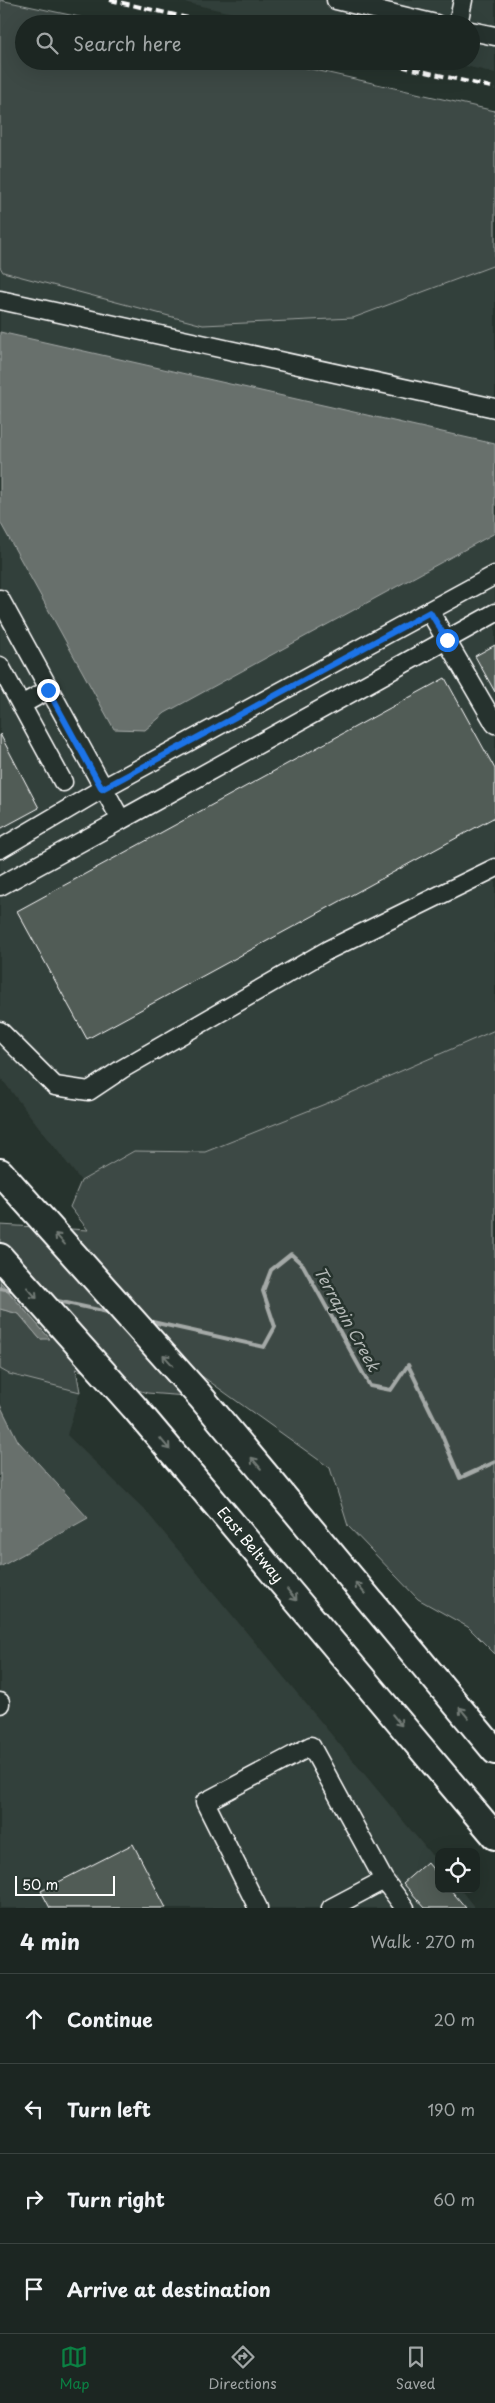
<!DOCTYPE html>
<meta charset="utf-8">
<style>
body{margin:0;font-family:"Playpen Sans",sans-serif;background:#29322f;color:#f1f3f6}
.controls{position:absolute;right:15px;bottom:15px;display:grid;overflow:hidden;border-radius:10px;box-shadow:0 5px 20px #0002}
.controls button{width:45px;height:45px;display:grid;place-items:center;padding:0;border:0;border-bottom:1px solid #3a4340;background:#1c2622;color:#f1f3f6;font:25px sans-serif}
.scale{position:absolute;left:15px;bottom:12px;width:100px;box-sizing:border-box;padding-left:5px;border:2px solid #fff;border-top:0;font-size:14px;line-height:18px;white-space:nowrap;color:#fff;-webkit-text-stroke:4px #26332d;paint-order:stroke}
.stop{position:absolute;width:15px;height:15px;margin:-11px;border:4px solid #1a73e8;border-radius:50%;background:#fff}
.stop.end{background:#1a73e8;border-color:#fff;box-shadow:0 1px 5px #0008}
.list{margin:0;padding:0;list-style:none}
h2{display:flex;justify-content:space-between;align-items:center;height:65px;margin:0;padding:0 20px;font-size:21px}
h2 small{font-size:16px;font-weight:400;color:#a0a5a5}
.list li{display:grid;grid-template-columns:32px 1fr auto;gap:15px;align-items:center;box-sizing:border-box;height:90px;padding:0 20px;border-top:1px solid #3a4340}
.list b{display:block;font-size:19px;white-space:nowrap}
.list em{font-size:16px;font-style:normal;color:#a0a5a5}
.icon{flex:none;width:28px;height:28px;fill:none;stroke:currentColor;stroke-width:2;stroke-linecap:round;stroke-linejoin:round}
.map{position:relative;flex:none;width:495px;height:1908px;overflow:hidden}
.search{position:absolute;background:#1c2622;box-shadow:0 5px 20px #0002;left:15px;right:15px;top:15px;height:55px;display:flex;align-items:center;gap:12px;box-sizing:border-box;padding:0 18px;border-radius:28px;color:#a0a5a5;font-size:19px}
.sheet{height:425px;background:#1c2622}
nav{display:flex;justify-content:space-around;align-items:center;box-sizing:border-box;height:70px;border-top:1px solid #3a4340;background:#1c2622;font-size:14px;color:#a0a5a5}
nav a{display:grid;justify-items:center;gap:2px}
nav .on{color:#0b8043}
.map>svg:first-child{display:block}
.built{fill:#333f3a}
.green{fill:#3e4944;stroke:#9ea4a2}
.water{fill:#67706c;stroke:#a4a9a7}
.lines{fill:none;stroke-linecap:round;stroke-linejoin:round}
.stream{stroke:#a4a9a7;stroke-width:4}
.building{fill:#515c57;stroke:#fff}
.minor-casing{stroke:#fff;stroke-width:21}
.highway-casing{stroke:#fff;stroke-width:30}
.minor{stroke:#26332d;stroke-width:18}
.highway{stroke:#26332d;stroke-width:26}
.rail{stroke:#fff;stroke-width:4;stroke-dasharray:8 4;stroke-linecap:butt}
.oneway{stroke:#727a76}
.route{stroke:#1a73e8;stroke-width:6}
.labels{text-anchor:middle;stroke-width:5;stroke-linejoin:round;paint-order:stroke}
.street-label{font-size:15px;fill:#fff;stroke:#26332d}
.water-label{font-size:16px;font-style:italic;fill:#b3b8b6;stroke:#26332d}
</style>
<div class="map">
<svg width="495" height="1908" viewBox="0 0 495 1908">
<rect width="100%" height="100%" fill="#26332d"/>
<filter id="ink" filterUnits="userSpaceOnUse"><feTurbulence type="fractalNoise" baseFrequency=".02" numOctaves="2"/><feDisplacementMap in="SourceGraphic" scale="10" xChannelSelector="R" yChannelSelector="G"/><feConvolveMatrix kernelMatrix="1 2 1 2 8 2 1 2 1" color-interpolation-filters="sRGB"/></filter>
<g filter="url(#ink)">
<path class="built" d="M175 0H495V73L444 61H471V24H280Z
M495 265V1030L330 1102 205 1152 134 1151 81 1181 0 1077V267L3 272 353 318Z
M0 1369 9 1374 80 1392 67 1435 145 1510 439 1864V1889H460L475 1908H0Z"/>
<path class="green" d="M0 0 112 24H24V61H276L495 111V265L353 318 203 325 3 272 0 267Z
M495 1030V1654L468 1627 418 1599 348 1526 330 1468 199 1374 186 1396 147 1393 76 1369 80 1392 9 1374 0 1369V1309L19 1314 40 1339 49 1338 0 1282V1225L88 1230 70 1207 81 1181 134 1151 205 1152 330 1102Z"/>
<path class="water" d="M0 332 495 444V533L165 713 145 730 114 729 0 522Z
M0 1283V1282L50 1339H40L19 1314 0 1309Z
M0 1405 18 1441 88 1518 0 1567Z"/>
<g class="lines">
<path class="stream" d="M0 1288 17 1291
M53 1300 112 1313
M148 1321 264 1347 275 1327 263 1291 271 1270 291 1254 303 1265 370 1386 391 1390 408 1365 438 1426 460 1478 495 1462"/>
</g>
<path class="building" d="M495 645V692L475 656Z
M445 678 495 769V817L87 1039 17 911Z
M0 734 39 808 0 829Z
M133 1844 166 1908H50L41 1891Z
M427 1862 439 1876V1889H450L466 1908H425L403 1883Z"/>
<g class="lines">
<defs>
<path id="minor" d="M336 0 436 24
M458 24 463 0
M471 31 495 36
M0 300 495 408
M0 599 121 820 0 886
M430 612 495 724
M0 666 63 782
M21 705 48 690
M121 820 495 613
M0 849 102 789 495 575
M0 1031 55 1086 89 1091 122 1069 328 950 495 868
M0 1702V1704
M258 1908 205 1802 311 1746 384 1880
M331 1908 384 1880 405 1908"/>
<path id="highway" d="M0 1172 200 1396 495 1751
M0 1257 134 1407 495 1836"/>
</defs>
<use href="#minor" class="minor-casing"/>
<use href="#highway" class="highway-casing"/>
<use href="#minor" class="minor"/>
<use href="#highway" class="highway"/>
<path class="rail" d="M110 0 214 24
M378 61 495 88"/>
</g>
<defs><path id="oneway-shaft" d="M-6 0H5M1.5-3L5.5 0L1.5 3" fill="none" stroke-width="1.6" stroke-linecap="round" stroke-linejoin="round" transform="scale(1.25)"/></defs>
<g class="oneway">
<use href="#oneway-shaft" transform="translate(60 1239) rotate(-132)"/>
<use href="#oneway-shaft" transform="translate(32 1293) rotate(48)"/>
<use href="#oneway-shaft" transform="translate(168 1360) rotate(-132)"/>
<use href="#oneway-shaft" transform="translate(165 1444) rotate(50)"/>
<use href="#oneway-shaft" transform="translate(256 1463) rotate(-130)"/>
<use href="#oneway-shaft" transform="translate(360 1588) rotate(-130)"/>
<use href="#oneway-shaft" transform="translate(292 1595) rotate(50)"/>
<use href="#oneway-shaft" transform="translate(464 1713) rotate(-130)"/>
<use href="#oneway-shaft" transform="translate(397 1720) rotate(50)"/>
</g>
</g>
<g class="lines" filter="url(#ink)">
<path class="route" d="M48 690 102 789 430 612 447 640"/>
</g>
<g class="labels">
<g class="street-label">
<text transform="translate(250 1545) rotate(50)" y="5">East Beltway</text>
</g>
<g class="water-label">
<text transform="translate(347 1319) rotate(61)" y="6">Terrapin Creek</text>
</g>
</g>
</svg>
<div class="controls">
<button><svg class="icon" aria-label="locate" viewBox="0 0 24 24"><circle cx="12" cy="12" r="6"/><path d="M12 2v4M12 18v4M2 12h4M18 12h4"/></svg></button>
</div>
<div class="scale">50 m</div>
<div class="stop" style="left:447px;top:640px"></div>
<div class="stop end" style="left:48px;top:690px"></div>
<div class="search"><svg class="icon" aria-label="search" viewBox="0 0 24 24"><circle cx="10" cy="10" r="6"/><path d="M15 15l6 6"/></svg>Search here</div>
</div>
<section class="sheet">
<h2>4 min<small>Walk · 270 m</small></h2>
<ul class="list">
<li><svg class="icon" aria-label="ahead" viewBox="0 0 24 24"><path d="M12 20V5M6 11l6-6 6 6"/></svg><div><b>Continue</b></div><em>20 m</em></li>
<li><svg class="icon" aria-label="left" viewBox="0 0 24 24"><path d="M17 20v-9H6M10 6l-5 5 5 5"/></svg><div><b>Turn left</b></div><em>190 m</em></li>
<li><svg class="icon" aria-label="right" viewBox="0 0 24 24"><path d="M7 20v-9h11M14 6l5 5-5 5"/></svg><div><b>Turn right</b></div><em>60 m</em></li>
<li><svg class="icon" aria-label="arrive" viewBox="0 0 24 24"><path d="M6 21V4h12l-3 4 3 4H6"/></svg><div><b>Arrive at destination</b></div></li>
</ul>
</section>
<nav>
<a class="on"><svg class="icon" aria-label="map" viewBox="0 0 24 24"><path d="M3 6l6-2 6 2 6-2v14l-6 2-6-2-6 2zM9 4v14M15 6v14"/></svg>Map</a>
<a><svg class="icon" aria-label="directions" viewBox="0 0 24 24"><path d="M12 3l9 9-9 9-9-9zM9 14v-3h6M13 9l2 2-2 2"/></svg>Directions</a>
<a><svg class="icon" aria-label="saved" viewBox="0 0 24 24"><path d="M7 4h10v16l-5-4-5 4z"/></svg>Saved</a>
</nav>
